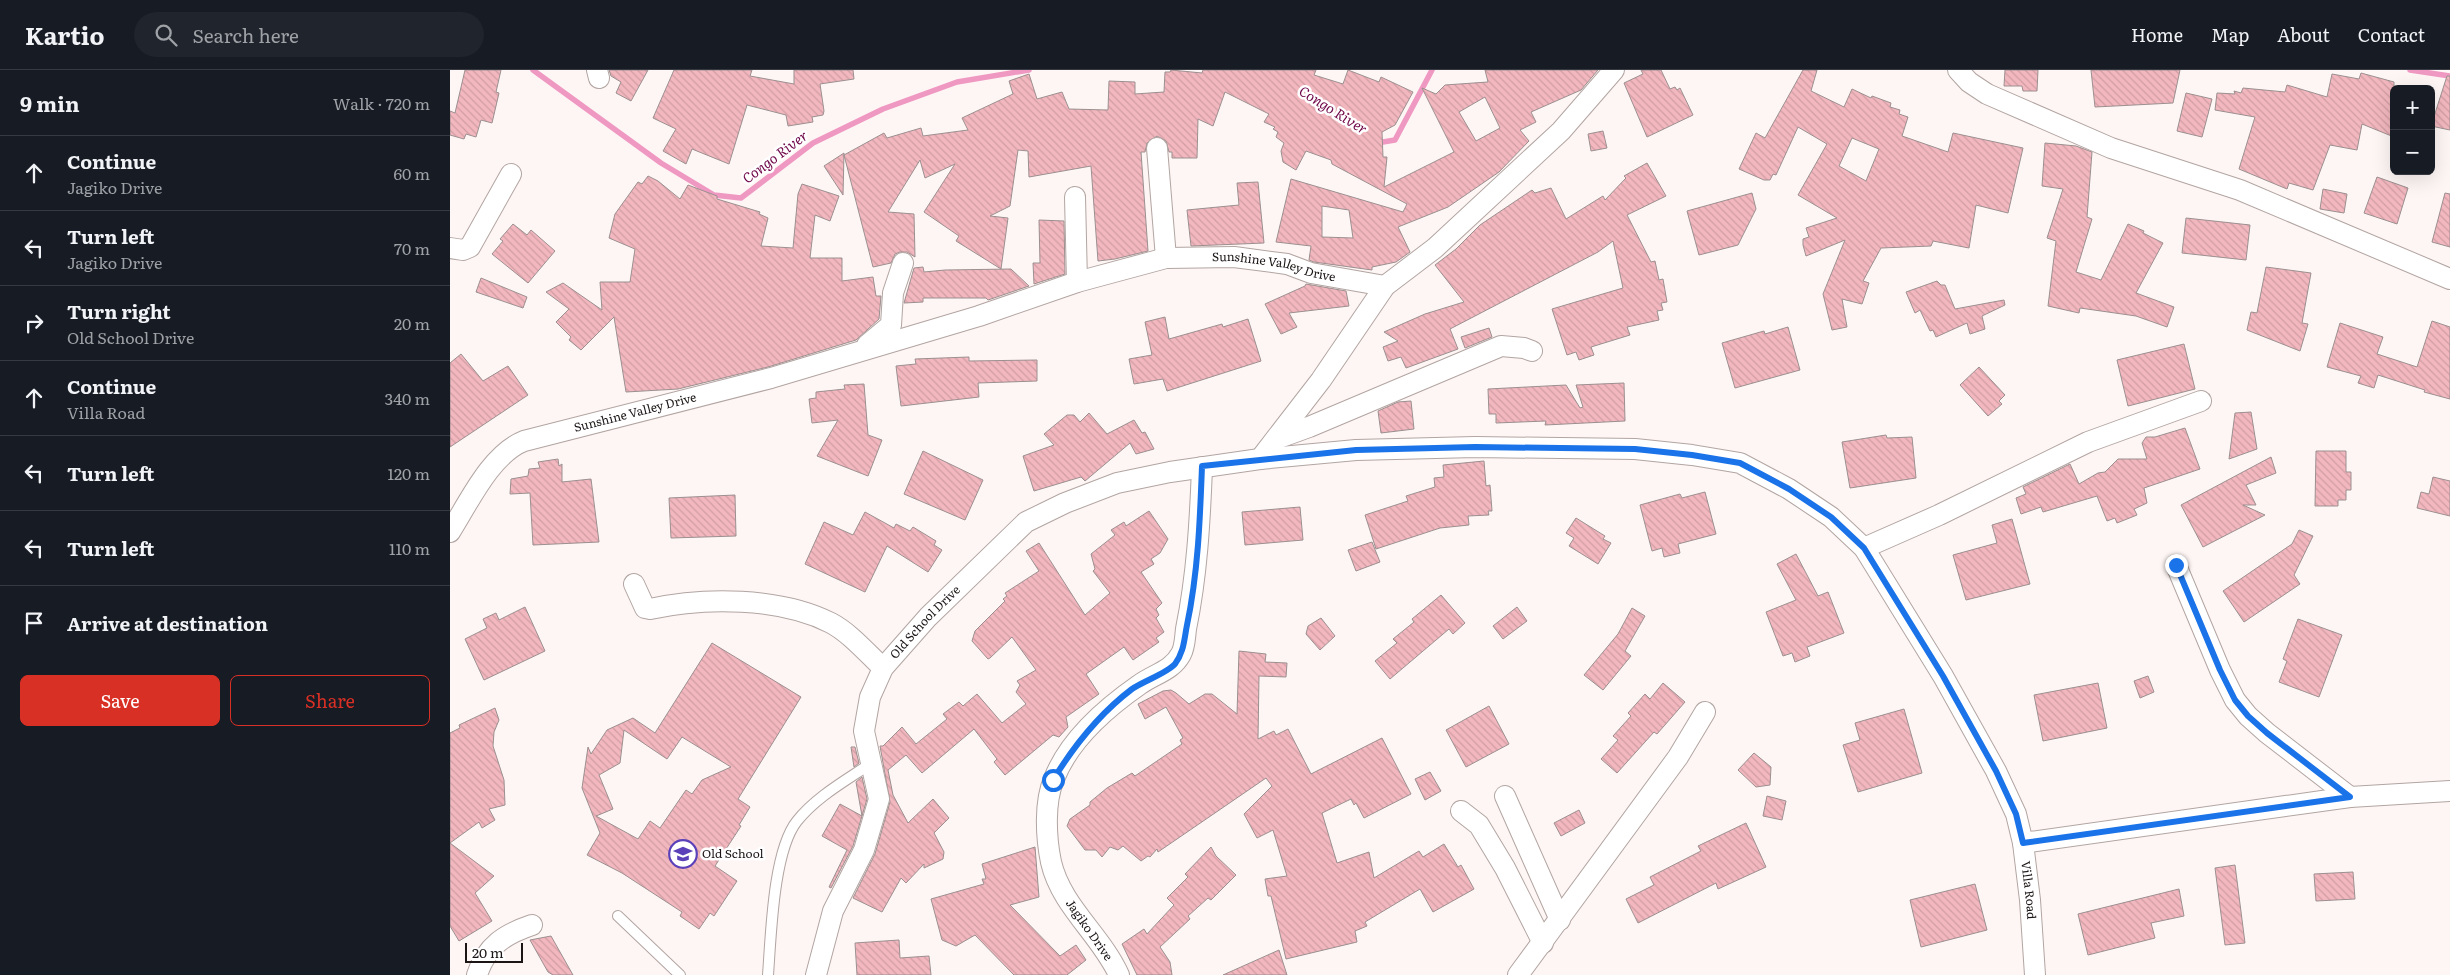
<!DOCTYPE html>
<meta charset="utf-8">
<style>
body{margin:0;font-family:Literata,serif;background:#20242c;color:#f1f3f6}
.controls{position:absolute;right:15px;top:15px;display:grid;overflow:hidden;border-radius:8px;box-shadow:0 5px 20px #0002}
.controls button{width:45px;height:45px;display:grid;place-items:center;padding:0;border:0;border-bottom:1px solid #363941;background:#171b24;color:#f1f3f6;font:25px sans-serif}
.scale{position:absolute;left:15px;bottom:12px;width:58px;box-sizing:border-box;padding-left:5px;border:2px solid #1b1615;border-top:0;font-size:14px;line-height:18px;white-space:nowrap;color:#1b1615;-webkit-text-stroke:4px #fff;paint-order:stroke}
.stop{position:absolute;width:15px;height:15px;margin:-11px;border:4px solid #1a73e8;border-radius:50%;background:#fff}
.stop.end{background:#1a73e8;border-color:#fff;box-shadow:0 1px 5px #0008}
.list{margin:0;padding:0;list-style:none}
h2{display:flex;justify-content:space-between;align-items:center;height:65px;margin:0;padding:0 20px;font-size:21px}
h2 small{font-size:16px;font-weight:400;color:#9ea1a6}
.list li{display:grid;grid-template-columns:32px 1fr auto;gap:15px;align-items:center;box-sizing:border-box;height:75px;padding:0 20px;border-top:1px solid #363941}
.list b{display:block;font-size:19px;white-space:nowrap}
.list p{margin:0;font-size:16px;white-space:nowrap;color:#9ea1a6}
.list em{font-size:16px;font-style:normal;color:#9ea1a6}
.actions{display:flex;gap:10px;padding:15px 20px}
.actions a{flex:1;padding:11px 0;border:1px solid #d93025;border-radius:8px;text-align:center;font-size:18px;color:#d93025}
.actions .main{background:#d93025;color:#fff}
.icon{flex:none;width:28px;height:28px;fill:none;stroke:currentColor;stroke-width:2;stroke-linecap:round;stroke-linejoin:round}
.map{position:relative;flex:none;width:2000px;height:905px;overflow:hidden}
header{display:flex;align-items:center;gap:30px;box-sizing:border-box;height:70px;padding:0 25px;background:#171b24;border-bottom:1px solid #363941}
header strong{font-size:24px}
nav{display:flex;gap:28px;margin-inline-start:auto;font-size:18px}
.search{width:350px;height:45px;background:#20242c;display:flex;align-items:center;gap:12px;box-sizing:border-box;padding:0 18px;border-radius:28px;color:#9ea1a6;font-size:19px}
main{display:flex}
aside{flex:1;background:#171b24}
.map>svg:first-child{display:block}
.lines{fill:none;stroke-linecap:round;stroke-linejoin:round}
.stream{stroke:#ef98c2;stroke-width:5.5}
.building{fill:url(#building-back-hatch);stroke:#9c8f90;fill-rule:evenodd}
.lane-casing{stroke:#b2a5a2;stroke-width:12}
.street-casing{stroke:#b2a5a2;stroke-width:22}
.lane{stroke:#fff;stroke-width:10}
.street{stroke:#fff;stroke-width:20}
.route{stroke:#1a73e8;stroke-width:6}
.labels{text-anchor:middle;stroke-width:5;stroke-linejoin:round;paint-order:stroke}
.street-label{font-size:12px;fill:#1b1615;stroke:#fff}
.poi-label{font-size:12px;fill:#1b1615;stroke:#fff;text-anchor:start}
.water-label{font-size:14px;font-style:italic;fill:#6f0648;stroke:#fff}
</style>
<header>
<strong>Kartio</strong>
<div class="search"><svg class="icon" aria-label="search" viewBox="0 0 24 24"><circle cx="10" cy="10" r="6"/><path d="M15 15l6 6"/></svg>Search here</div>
<nav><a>Home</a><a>Map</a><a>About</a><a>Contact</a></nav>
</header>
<main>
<aside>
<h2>9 min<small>Walk · 720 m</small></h2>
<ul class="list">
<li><svg class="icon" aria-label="ahead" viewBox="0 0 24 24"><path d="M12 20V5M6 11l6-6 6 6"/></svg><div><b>Continue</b><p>Jagiko Drive</p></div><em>60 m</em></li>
<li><svg class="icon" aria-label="left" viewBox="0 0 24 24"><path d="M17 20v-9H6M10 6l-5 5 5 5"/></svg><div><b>Turn left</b><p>Jagiko Drive</p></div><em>70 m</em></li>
<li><svg class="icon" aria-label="right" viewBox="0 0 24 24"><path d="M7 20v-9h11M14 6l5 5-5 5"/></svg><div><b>Turn right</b><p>Old School Drive</p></div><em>20 m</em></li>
<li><svg class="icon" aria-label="ahead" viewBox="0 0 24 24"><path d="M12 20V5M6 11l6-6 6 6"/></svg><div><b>Continue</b><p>Villa Road</p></div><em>340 m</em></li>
<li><svg class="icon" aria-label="left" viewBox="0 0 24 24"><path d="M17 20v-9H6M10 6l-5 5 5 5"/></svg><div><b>Turn left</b></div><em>120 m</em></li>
<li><svg class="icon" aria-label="left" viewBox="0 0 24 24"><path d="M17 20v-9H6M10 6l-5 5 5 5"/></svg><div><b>Turn left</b></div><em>110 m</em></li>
<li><svg class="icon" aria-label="arrive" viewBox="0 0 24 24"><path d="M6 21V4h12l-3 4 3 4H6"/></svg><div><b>Arrive at destination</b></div></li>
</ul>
<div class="actions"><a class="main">Save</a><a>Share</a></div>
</aside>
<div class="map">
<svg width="2000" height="905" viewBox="0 0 2000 905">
<defs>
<pattern id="building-back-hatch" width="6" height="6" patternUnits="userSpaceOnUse" patternTransform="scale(1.25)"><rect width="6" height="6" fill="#f3b8bf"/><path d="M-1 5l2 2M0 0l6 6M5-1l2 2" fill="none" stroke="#d09da3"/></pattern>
</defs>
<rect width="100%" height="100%" fill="#fef6f4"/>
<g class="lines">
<path class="stream" d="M83 0 211 93 264 125 291 128 363 73 433 39 507 12 579 0
M1960 0 2000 6
M927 73 945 70 982 0"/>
</g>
<path class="building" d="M15 0H51L46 22 49 23 42 53 31 50 26 67 16 64 14 69 0 65V41L5 43Z
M159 0H198L181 31 166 23 171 12 161 6Z
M224 0H302L300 6 344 14V0H403L404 9 370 14 374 41 373 45 362 47 363 52 338 56 336 45 297 35 279 94 242 79 236 94 213 81 226 59 203 48Z
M721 0 752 3 753 0H866L864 5 893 14 898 0 929 12 931 7 963 22 945 55 932 62 933 87H937L934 117 1004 82 972 18 986 24 995 15 1038 12 1035 0H1148L1131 20 1081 42 1086 52 1070 60 1079 71 1049 102 998 137 948 157 960 182 946 192 922 197V200L864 192 859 190 861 176 826 172 841 109 953 142 957 134 882 94 881 90 856 81 846 100 833 92 831 81 834 73 826 67 828 62 823 59 825 57 814 52 819 44 775 22 763 56 748 49 747 88H722V82H719L716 71 707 66 697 73 695 82H691L698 181 665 189 648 191 641 96 579 107 578 81 568 80 560 136 540 146 558 148 551 199 506 171 509 166 474 142 505 94 475 108 470 90 438 142 464 144 465 187 457 182H450L445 184 441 193 423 197 394 85 434 63 437 68 471 58 473 66 518 60 512 48 563 24 559 11 579 4 587 29 612 22 619 39 658 40 659 11 685 12V24L714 22 715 2H720ZM1035 27 1050 58 1026 71 1009 42ZM872 136 899 140 903 168 872 167Z
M1191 0H1211L1220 19 1225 17 1227 20 1230 18 1243 45 1197 67 1174 13 1193 4Z
M1353 0H1367L1361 21 1394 37 1402 19 1421 28 1422 26 1441 33 1440 37 1450 40 1449 44 1458 47 1452 66 1498 82 1503 63 1573 78 1558 143 1526 135 1519 178 1483 171 1481 176 1431 178 1413 211 1419 213 1412 234 1392 229 1397 257 1382 260 1373 224 1395 170 1356 186 1353 175V169L1359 167 1356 158 1387 148 1348 125 1377 74 1348 57 1326 105 1323 104 1320 110H1314L1289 99 1306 63 1315 68ZM1402 68 1429 79 1416 111 1389 96Z
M1555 0H1588L1587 21H1573L1572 16H1554Z
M1641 0H1730L1723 33 1645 37Z
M1911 3 1944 12V67L1912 54 1907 80 1880 75 1863 120 1839 113 1837 119 1789 99 1805 47 1765 40 1767 23 1785 24 1784 21 1791 23 1793 18 1835 22 1837 15 1877 27 1882 4 1909 9Z
M1997 6H2000V60L1981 56Z
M1736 23 1762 29 1752 67 1727 61Z
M1153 61 1157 78 1141 81 1138 64Z
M1595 73 1626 76 1642 82 1637 147 1642 149 1626 202 1651 210 1678 154 1694 161 1693 163 1713 173 1686 223 1724 237 1717 257 1686 246 1630 238 1629 243 1598 236 1606 171 1597 168 1613 119 1592 116Z
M394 83 393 125 374 96Z
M1197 93 1216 126 1177 145 1201 192 1205 191 1209 210 1213 209 1217 232 1211 233 1213 240 1207 241 1209 250 1177 257 1180 265 1141 277 1144 285 1129 290 1126 282 1117 285 1102 239 1173 218 1163 171 1148 182 1000 259 1008 279 956 298 951 287 938 291 933 277 948 271 934 262 975 244 1014 232 985 195 1006 179 1030 155 1082 120 1085 123 1101 118 1116 149 1153 126 1155 130 1176 108 1174 106Z
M198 106 208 111 230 129 238 115 267 126V129L310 142 309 144 318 148 311 176 343 178 348 124 352 114 389 126 380 151 365 145 360 188H392V211L423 207 426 226H431L429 249 406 270 318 297 228 319 176 322 164 247 131 280 119 270 121 267 106 252 119 239 96 222 113 213 152 240 150 212H180L185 179 159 168 165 144 188 112 192 114Z
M1927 107 1958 118 1947 154 1914 143Z
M808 112 814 173 741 176 737 140 789 135 787 113Z
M1873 119 1897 124 1894 143 1870 139Z
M1302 123 1306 139 1288 175 1249 185 1237 141Z
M1995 123 2000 124V177L1982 172Z
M1736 148 1800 155 1796 190 1732 183Z
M589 150 614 151 615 204 584 214 583 193H590Z
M63 154 77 165 81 160 105 181 78 213 42 184 53 171 50 169Z
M473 197 474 202 495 200 561 199 579 216 538 230 536 228H473V232L454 233 464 198Z
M1816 197 1861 203 1852 253 1858 254 1850 281 1797 260 1801 242 1807 243Z
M31 208 77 227 73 238 26 222Z
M1487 211 1491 215H1495L1505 239 1554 230 1555 235 1532 246 1535 259 1520 264 1517 253 1486 267 1483 260 1480 261 1470 240 1465 243 1456 222Z
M856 214 896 221 899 236 839 243 847 257 831 264 815 234 855 216Z
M715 247 719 269 772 254 773 257 798 249 811 291 717 321 713 309 684 314 679 289 702 285 695 252Z
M1982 251 2000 257V329L1974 322 1975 320 1928 305 1924 318 1908 313 1911 306 1877 297 1890 253 1933 267 1927 284 1967 297Z
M1338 257 1350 300 1285 318 1272 273 1314 261 1315 264Z
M1039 258 1042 267 1015 278 1011 267Z
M1734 274 1745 319 1678 336 1667 290Z
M11 284 33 311 58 296 78 325 0 377V293Z
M519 287V291L587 290V311L528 313 529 327 451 336 446 296 466 294 465 289Z
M1529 297 1555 325 1549 331 1552 334 1538 346 1510 315Z
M1174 313 1175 351 1095 355 1096 351 1046 353V344H1039L1038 319 1116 315 1130 338 1133 337 1126 315Z
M414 314 418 365 432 370 418 406 367 386 388 350 362 353 359 329 366 328V322L395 319 394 315Z
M961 331 964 359 931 363 928 341 948 332Z
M1801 342 1807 379 1779 389 1785 343Z
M639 343 657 364 684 350 692 363 695 362 704 379 686 384 680 373 635 411 631 407 584 421 573 386 604 375 594 364 617 345H624L630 352Z
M1735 358 1750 399 1694 418 1697 433 1684 439 1687 445 1667 453 1665 448 1657 451 1647 426 1593 442 1591 437 1571 444 1566 428 1576 424 1573 417 1620 394 1629 414 1648 403 1655 402 1668 389H1697L1692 373 1696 367H1705Z
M1436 365 1437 368 1462 367 1466 408 1400 418 1392 372Z
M473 381 533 410 515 450 454 424Z
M1866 381H1896V402H1901V420H1896V430H1888V436H1865Z
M1821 387 1826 403 1796 415 1806 435H1793L1815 445 1753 477 1731 435Z
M108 389 109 396 112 394V412L141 409 149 472 83 475 80 423 60 424 61 409 78 406 79 399 90 398 88 392Z
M1034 391 1036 416 1040 415 1042 441H1038L1039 445 1018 446 1019 455 990 458 926 479 915 445 958 431 956 426 985 417 984 408 994 407 993 395Z
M1983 407 2000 411V446L1967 438 1971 422 1979 424Z
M1255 422 1266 464 1228 474 1230 483 1214 487 1212 478 1202 481 1190 435 1230 424 1232 428Z
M285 425 286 466 221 468 219 428Z
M850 437 853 470 795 475 792 442Z
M699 441 718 469 710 483 701 489 704 494 691 502 712 533 706 539 709 545 706 548 714 562 706 568 709 572 683 590 674 577 636 604 649 624 616 647 618 657 609 667 603 665 555 705 544 692 547 689 524 659 472 703 456 685 438 700 443 725 458 753 483 729 499 748 484 763 494 782 493 789 474 798V794L456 813 451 808 432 842 403 828 425 784 440 732 430 676H433L452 657 466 674 497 649 493 644 509 632 513 636 527 624 552 653 576 634 566 622 570 615 567 611 586 600 562 567 540 588 538 589 522 571 525 561 555 531 553 529 557 526 555 523 589 501 576 481 589 473 635 545 660 523 643 501 645 499 641 484 665 465 661 460 674 452 676 456Z
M415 442 444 458 446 454 460 461 463 457 486 471 484 475 492 480 478 502 437 476 415 522 355 494 374 452 403 465Z
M1126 448 1155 466 1153 469 1161 473 1148 494 1119 476 1124 468 1116 463Z
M1562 449 1580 514 1516 530 1503 485 1547 473 1542 455Z
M1849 460 1863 466 1844 505 1850 514 1794 552 1773 521 1842 474Z
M922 472 930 492 906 501 898 480Z
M1346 484 1368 526 1378 522 1394 563 1357 577 1360 586 1345 592 1342 583 1333 586 1316 542 1346 530 1327 494Z
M991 525 1015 553 1003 564 999 559 940 609 925 591 947 573 943 569 964 552 962 549Z
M75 537 95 581 34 610 15 569 37 558 33 549 46 543 49 550Z
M1067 537 1077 551 1053 569 1043 556Z
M1182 538 1195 546 1175 581 1181 586 1153 620 1134 605 1168 564Z
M871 548 885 566 870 580 856 564 858 556Z
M1848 549 1892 565 1869 627 1829 612 1837 591 1833 589Z
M262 573 351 627 288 729 300 737 289 755 291 756 265 796 287 811 264 846 260 843 249 859 230 846 232 842 172 803 137 785 150 763 132 718 138 677 141 684 157 660 183 648 205 663ZM174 660 217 689 232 667 281 697 252 710 242 724 236 720 210 758 200 751 188 769 146 746 163 739 149 705 170 693Z
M789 581 816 584 815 592 837 593 836 607 809 606 808 669 824 661 826 665 838 659 861 704 932 668 961 724 914 748 906 733 904 735 901 729 872 743 887 793 919 782 924 808 969 781 973 787 994 774 1008 797 1011 795 1024 819 983 842 970 819 915 852 917 856 905 861 907 872 836 889 821 826H818L815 809 837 806 823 760 807 768 794 744 822 716 816 708 708 782 707 779 700 787 698 786 691 791 673 776 668 780 660 777 652 787 646 780H635L617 756 620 749 640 735V732L657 718 682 703 685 706 732 674 730 670 733 668 716 637 695 649 688 634 713 621 721 620 726 623 739 634 755 624H762L787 644Z
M1698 606 1704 622 1690 628 1684 611Z
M1213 613 1235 632 1207 664 1204 662 1167 703 1151 689 1168 670 1163 666 1181 646 1178 643 1195 624 1200 629Z
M1648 613 1657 658 1593 671 1584 625Z
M1039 636 1059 674 1016 697 996 660Z
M45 638 49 650 44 662 43 676 54 710 55 735 39 739 45 750 32 758 29 752 0 773V663L10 658 9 655Z
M1454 639 1472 703 1408 722 1393 675 1410 670 1405 653Z
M401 677H405L409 693 404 697Z
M1304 683 1321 697 1320 715 1306 717 1288 700Z
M980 702 991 721 975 730 965 709Z
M412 707 417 729 412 746 406 712Z
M1317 726 1336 731 1332 750 1313 746Z
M390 734 412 746 403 776 381 818 379 817 397 780 372 766Z
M1129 740 1135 753 1111 766 1104 753Z
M1296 753 1316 797 1268 819 1266 813 1188 853 1176 829 1204 815 1200 807 1251 781 1248 776Z
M0 773 44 806 25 823 42 851 9 871 0 856Z
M585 777 589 827 560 835 610 886 626 875 636 890 617 905H564L525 865 506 876 492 870 481 829 534 814 532 809H536L532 794Z
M761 777 766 786 786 805 761 830 758 828 738 846 740 849 710 877 720 892 722 905H687L672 874 694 859 697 864 724 835 717 828 738 807 735 804Z
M1785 795 1795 873 1775 875 1765 798Z
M1903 802 1905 829 1866 831 1864 804Z
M1525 814 1537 860 1471 877 1460 830Z
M1729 819 1734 846 1701 853 1705 868 1638 885 1628 844Z
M101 866 123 905H103L98 902 80 870Z
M449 870 450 888 479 886 481 905H407L405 873Z
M829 880 837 905H773Z"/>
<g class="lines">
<defs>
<path id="lane" d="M168 846 230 905
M318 905C321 866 323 781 347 751 366 727 395 711 420 694"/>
<g id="street">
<path d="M147 0 149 8"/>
<path d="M1508 0 1519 12 1537 24 1661 78 1790 120 2000 209"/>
<path d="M707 78 716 188"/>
<path d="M625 127 627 212"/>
<path d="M0 178 13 180 20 177 61 104"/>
<path d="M417 275 441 255 443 223 453 193"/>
<path d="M826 369 859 357 1051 276 1074 278 1082 281"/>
<path d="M810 389 871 310 935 216 985 178 1111 61 1164 0"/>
<path id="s1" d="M0 462C19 432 41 384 74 371L321 308 529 246 627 212 716 188 784 187 837 194 861 203 935 216"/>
<path d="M1414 478 1489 445 1638 372 1751 331"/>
<path d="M1726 495 1770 600 1785 630 1798 646 1817 663 1900 727"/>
<path d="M184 514 195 538 200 539C254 527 330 527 381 553 400 563 417 583 433 598"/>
<path d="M1055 726 1110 850"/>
<path d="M1011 741 1029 755 1055 798 1093 873"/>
<path d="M1573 773 1900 727 2000 721"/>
<path d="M27 905C36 876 55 864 82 855"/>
<path id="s2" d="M366 905 383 841 414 780 429 729 414 661 420 627 433 598 478 547 576 452 615 433 667 413 720 402 810 389 906 380 1025 377 1185 379 1242 385 1290 393 1339 419 1381 447 1414 478 1493 606 1546 701 1566 744 1573 773 1580 830 1585 905"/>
<path d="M669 905C651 865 611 836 601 792 596 768 594 732 604 709 619 670 656 638 689 615 704 604 722 601 731 584 735 577 735 567 736 559 747 505 750 451 752 397"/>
<path d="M1068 905 1228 687 1255 642"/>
</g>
</defs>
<use href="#lane" class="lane-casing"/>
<use href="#street" class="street-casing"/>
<use href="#lane" class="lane"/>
<use href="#street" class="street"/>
</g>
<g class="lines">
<path class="route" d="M603 710C625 674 649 644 682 619 694 611 717 603 725 594 734 582 734 570 737 555 748 503 750 450 752 396L906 380 1025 377 1185 379 1242 385 1290 393 1339 419 1381 447 1414 478 1493 606 1546 701 1566 744 1573 773 1900 727 1817 663 1798 646 1785 630 1770 600 1726 495"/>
</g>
<defs>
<symbol id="school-ring" viewBox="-11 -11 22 22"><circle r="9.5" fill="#fff" stroke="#5b41b9" stroke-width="1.5"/><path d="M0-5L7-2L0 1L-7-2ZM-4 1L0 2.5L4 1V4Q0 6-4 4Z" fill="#5b41b9"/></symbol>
</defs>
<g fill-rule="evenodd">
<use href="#school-ring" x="217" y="768" width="32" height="32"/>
</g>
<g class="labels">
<g class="street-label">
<text dy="4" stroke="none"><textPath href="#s1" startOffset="896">Sunshine Valley Drive</textPath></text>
<text dy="4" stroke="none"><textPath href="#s1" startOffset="234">Sunshine Valley Drive</textPath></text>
<text dy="4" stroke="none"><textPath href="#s2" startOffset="386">Old School Drive</textPath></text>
<text dy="4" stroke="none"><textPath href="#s2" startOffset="1789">Villa Road</textPath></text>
<text transform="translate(639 860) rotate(55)" y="4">Jagiko Drive</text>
</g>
<g class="poi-label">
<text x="252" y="788">Old School</text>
</g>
<g class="water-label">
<text transform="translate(883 40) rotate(32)" y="5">Congo River</text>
<text transform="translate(325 87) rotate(-37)" y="5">Congo River</text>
</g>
</g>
</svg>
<div class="controls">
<button>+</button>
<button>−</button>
</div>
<div class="scale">20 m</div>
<div class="stop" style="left:603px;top:710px"></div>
<div class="stop end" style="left:1726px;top:495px"></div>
</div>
</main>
